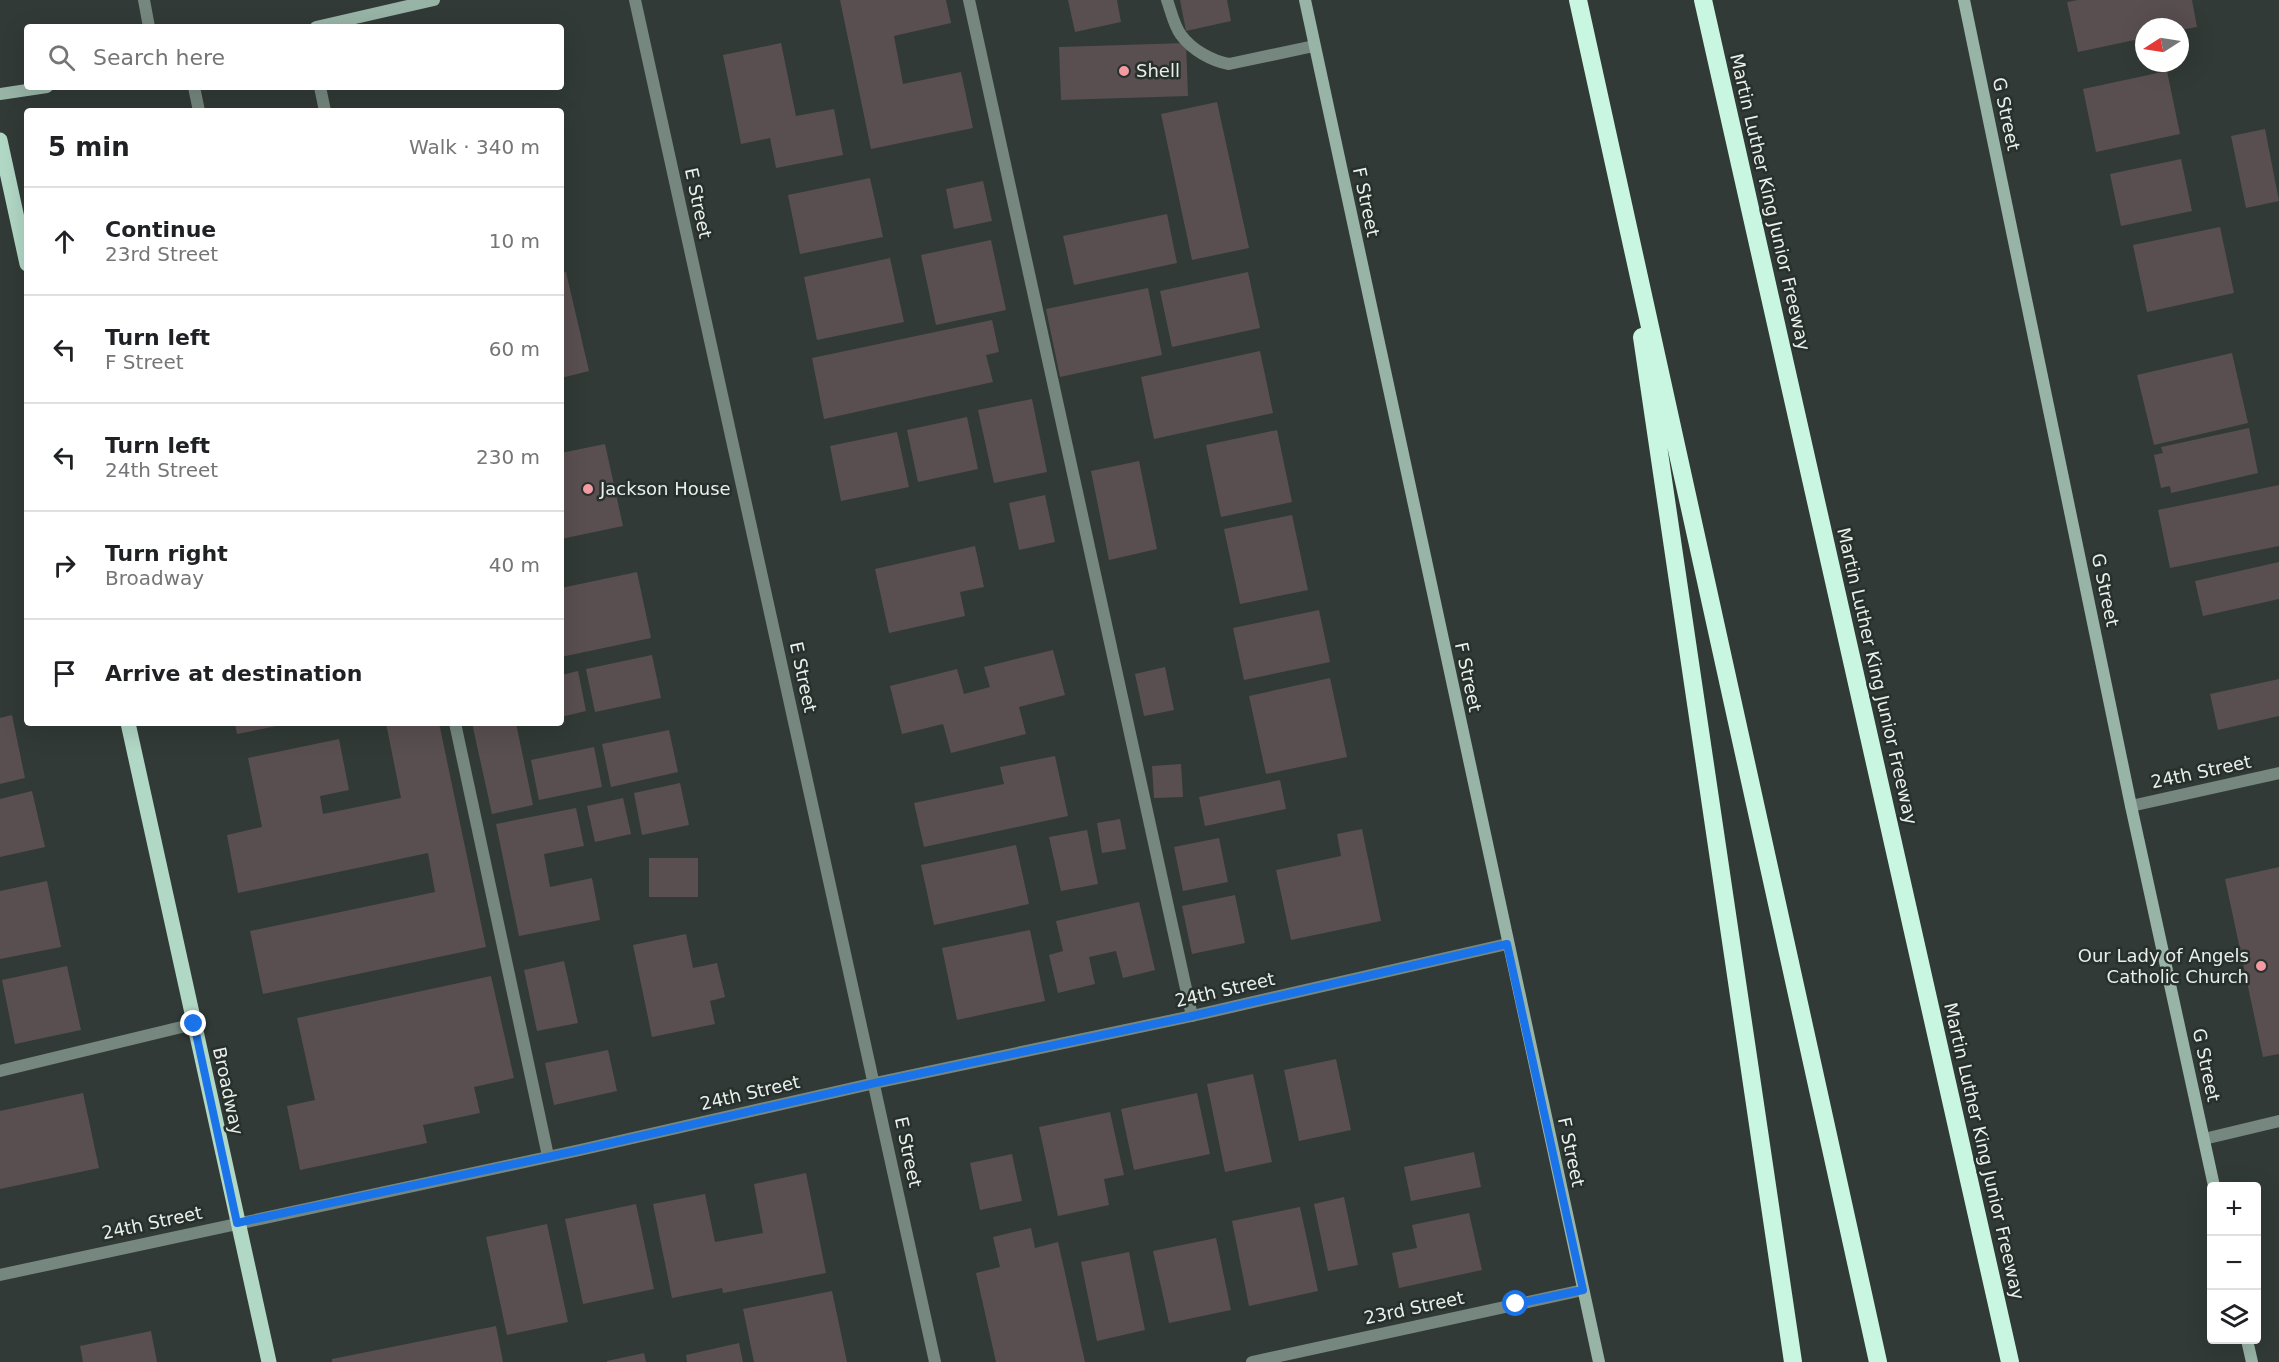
<!DOCTYPE html>
<meta charset="utf-8">
<style>
body{margin:0;font-family:"DejaVu Sans",sans-serif;background:#f6f6f6;color:#202124}
.controls{position:absolute;right:18px;bottom:18px;display:grid;overflow:hidden;border-radius:6px;box-shadow:0 6px 24px #0002}
.controls button{width:54px;height:54px;display:grid;place-items:center;padding:0;border:0;border-bottom:2px solid #e0e0e0;background:#fff;color:#202124;font:30px sans-serif}
.compass{position:absolute;left:2135px;top:18px;width:54px;height:54px;border-radius:50%;background:#fff;box-shadow:0 6px 24px #0002;rotate:258deg}
.stop{position:absolute;width:18px;height:18px;margin:-14px;border:4px solid #1a73e8;border-radius:50%;background:#fff}
.stop.end{background:#1a73e8;border-color:#fff;box-shadow:0 2px 6px #0008}
.list{margin:0;padding:0;list-style:none}
h2{display:flex;justify-content:space-between;align-items:center;height:78px;margin:0;padding:0 24px;font-size:26px}
h2 small{font-size:20px;font-weight:400;color:#757577}
.list li{display:grid;grid-template-columns:39px 1fr auto;gap:18px;align-items:center;box-sizing:border-box;height:108px;padding:0 24px;border-top:2px solid #e0e0e0}
.list b{display:block;font-size:22px;white-space:nowrap}
.list p{margin:0;font-size:20px;white-space:nowrap;color:#757577}
.list em{font-size:20px;font-style:normal;color:#757577}
.icon{flex:none;width:33px;height:33px;fill:none;stroke:currentColor;stroke-width:2;stroke-linecap:round;stroke-linejoin:round}
.map{position:relative;flex:none;width:2279px;height:1362px;overflow:hidden}
.search{position:absolute;background:#fff;box-shadow:0 6px 24px #0002;left:24px;top:24px;width:540px;height:66px;display:flex;align-items:center;gap:15px;box-sizing:border-box;padding:0 21px;border-radius:6px;color:#757577;font-size:22px}
.panel{position:absolute;background:#fff;box-shadow:0 6px 24px #0002;left:24px;top:108px;width:540px;height:618px;border-radius:6px}
.map>svg:first-child{display:block}
.building{fill:#594f50}
.lines{fill:none;stroke-linecap:round;stroke-linejoin:round}
.lane{stroke:#75877f;stroke-width:12}
.street{stroke:#75877f;stroke-width:12}
.secondary{stroke:#97b4a6;stroke-width:12}
.primary{stroke:#b1d7c5;stroke-width:15}
.highway{stroke:#c8f6e1;stroke-width:18}
.route{stroke:#1a73e8;stroke-width:8}
.poi-dot{fill:#f49aa3;stroke:#27302c;stroke-width:2}
.labels{text-anchor:middle;stroke-width:5;stroke-linejoin:round;paint-order:stroke}
.poi-label{font-size:18px;fill:#eaefec;stroke:#27302c;text-anchor:start}
.street-label{font-size:18px;fill:#eaefec;stroke:#27302c}
</style>
<div class="map">
<svg width="2279" height="1362" viewBox="0 0 2279 1362">
<rect width="100%" height="100%" fill="#313a36"/>
<path class="building" d="M840 0H946L951 23 894 36 903 84 961 72 973 128 871 149Z
M1068 0H1117L1121 22 1075 32Z
M1180 0H1227L1231 21 1186 31Z
M2078 0H2192L2197 27 2180 30V27H2144V38L2078 52 2067 2Z
M781 43 796 116 834 109 843 155 776 168 770 138 741 144 723 55Z
M1186 43 1188 96 1061 100 1059 47Z
M2167 71 2180 134 2096 152 2083 89Z
M1217 102 1249 248 1192 260 1161 114Z
M2265 129 2279 201 2246 208 2231 136Z
M2181 159 2192 211 2121 226 2110 174Z
M870 178 883 237 800 254 788 195Z
M983 181 992 221 954 229 946 189Z
M1167 214 1177 263 1074 285 1063 236Z
M2220 227 2234 293 2147 312 2133 245Z
M991 240 1006 310 936 325 921 255Z
M890 258 904 322 817 340 804 277Z
M566 272 589 371 561 378V273Z
M1248 272 1260 328 1172 347 1160 291Z
M1148 288 1162 355 1060 377 1046 309Z
M992 320 999 352 986 355 993 382 824 419 812 358Z
M1260 351 1273 413 1154 439 1141 377Z
M2232 353 2248 423 2154 445 2137 375Z
M1032 399 1047 472 994 483 978 410Z
M967 417 978 469 918 482 907 430Z
M2249 428 2258 473 2171 493 2170 486 2161 488 2154 455 2163 453 2161 447Z
M1277 430 1292 502 1221 517 1206 445Z
M897 432 909 487 841 501 830 446Z
M605 444 623 526 561 539V453Z
M1139 461 1157 549 1109 560 1091 471Z
M2279 485V546L2170 568 2158 510Z
M1045 495 1055 542 1019 550 1009 503Z
M1292 515 1308 590 1240 604 1224 529Z
M975 546 984 587 960 592 965 616 889 633 875 569Z
M2279 562V599L2203 616 2195 581Z
M637 572 651 638 561 657V588Z
M1319 610 1330 662 1244 680 1233 628Z
M1053 650 1065 695 1019 707 1026 734 951 753 943 724 902 734 890 686 957 669 964 694 990 687 984 667Z
M652 655 661 698 595 712 586 669Z
M1165 667 1174 710 1144 716 1135 674Z
M578 671 586 711 561 717V675Z
M1330 678 1347 757 1266 774 1249 696Z
M2279 679V716L2218 730 2210 694Z
M12 715 25 778 0 784V718Z
M235 723H287V724L237 734Z
M386 723H439L486 947 263 994 250 931 435 892 428 853 238 893 227 835 262 827 248 758 339 739 349 790 320 796 323 814 401 798Z
M472 723H516L533 805 492 814Z
M669 730 678 772 611 787 602 744Z
M594 747 602 787 539 800 531 760Z
M1055 756 1068 816 924 847 914 803 1004 784 1000 767Z
M1181 764 1183 797 1154 798 1152 766Z
M1280 780 1286 809 1205 826 1199 797Z
M680 783 689 825 642 835 634 793Z
M32 791 45 847 0 857V799Z
M623 798 631 834 595 842 587 806Z
M576 808 584 846 544 854 550 887 592 878 600 920 519 936 496 824Z
M1120 819 1126 849 1102 853 1097 823Z
M1362 829 1381 921 1291 940 1276 870 1341 856 1337 834Z
M1087 830 1098 884 1061 891 1049 837Z
M1219 838 1228 882 1183 891 1174 847Z
M1016 845 1029 904 934 925 921 865Z
M649 858H698V897H649Z
M2279 867V1054L2263 1057 2225 879Z
M47 881 61 947 0 959V891Z
M1235 895 1245 943 1192 954 1182 906Z
M1139 902 1155 970 1123 978 1116 951 1089 957 1095 984 1058 993 1049 955 1063 951 1056 921Z
M1030 930 1045 1001 957 1020 942 948Z
M686 934 693 968 717 963 725 997 710 1001 715 1024 652 1037 633 945Z
M564 961 578 1023 537 1031 524 970Z
M67 966 81 1030 15 1044 2 980Z
M491 976 514 1078 474 1087 480 1113 423 1125 427 1143 300 1170 287 1106 315 1100 297 1018Z
M608 1050 617 1091 554 1105 545 1063Z
M1336 1059 1351 1130 1299 1141 1284 1070Z
M1253 1074 1272 1162 1225 1172 1207 1084Z
M83 1093 99 1168 0 1189V1111Z
M1197 1093 1210 1154 1134 1170 1121 1109Z
M1110 1112 1124 1175 1104 1179 1109 1205 1058 1216 1039 1127Z
M1474 1152 1481 1187 1411 1201 1404 1167Z
M1012 1154 1022 1201 980 1210 970 1163Z
M806 1173 826 1273 723 1293 722 1288 672 1298 653 1204 705 1194 715 1242 763 1233 754 1184Z
M1344 1197 1358 1265 1328 1271 1314 1204Z
M636 1204 654 1289 583 1304 565 1219Z
M1300 1207 1318 1291 1249 1306 1232 1221Z
M1469 1213 1482 1270 1399 1288 1392 1253 1417 1248 1412 1225Z
M547 1224 568 1322 507 1335 486 1237Z
M1031 1228 1035 1248 1058 1242 1085 1362H996L976 1273 1000 1267 993 1237Z
M1216 1238 1231 1310 1169 1323 1153 1251Z
M1129 1252 1145 1330 1097 1341 1081 1262Z
M832 1291 847 1362H754L743 1309Z
M496 1326 503 1362H332V1359Z
M151 1331 157 1362H83L80 1346Z
M739 1343 743 1362H687L686 1355Z
M644 1353 646 1362H607V1361Z"/>
<g class="lines">
<path class="lane" d="M144 0 149 27
M969 0 1192 1016
M1167 0C1171 11 1174 26 1181 35 1192 50 1212 61 1229 64L1314 46
M194 87 199 111
M320 87 325 111
M455 723 548 1156
M0 1071 194 1024
M2204 1139 2279 1121"/>
<path class="street" d="M635 0 935 1362
M2131 806 2279 773
M0 1275 580 1150 875 1083 1192 1016 1507 944
M1252 1362 1583 1290"/>
<path class="secondary" d="M1305 0 1599 1362
M1964 0 2131 806 2214 1186
M316 27 434 0
M0 94 47 87
M2247 1340 2252 1362"/>
<path class="primary" d="M0 140 27 264
M128 723 269 1362"/>
<path class="highway" d="M1578 0 1878 1362
M1703 0 2010 1362
M1642 337 1793 1362"/>
</g>
<g class="lines">
<path class="route" d="M194 1024 237 1223 580 1150 875 1083 1192 1016 1507 944 1583 1290 1516 1304"/>
</g>
<g class="poi-dot">
<circle cx="1124" cy="71" r="6"/>
<circle cx="588" cy="489" r="6"/>
<circle cx="2261" cy="966" r="6"/>
</g>
<g class="labels">
<g class="poi-label">
<text x="1136" y="77">Shell</text>
<text x="600" y="495">Jackson House</text>
<text x="2249" y="962" text-anchor="end">Our Lady of Angels<tspan x="2249" dy="21">Catholic Church</tspan></text>
</g>
<g class="street-label">
<text transform="translate(2006 114) rotate(78)" y="6">G Street</text>
<text transform="translate(1366 202) rotate(78)" y="6">F Street</text>
<text transform="translate(1770 202) rotate(77)" y="6">Martin Luther King Junior Freeway</text>
<text transform="translate(698 203) rotate(78)" y="6">E Street</text>
<text transform="translate(2105 590) rotate(78)" y="6">G Street</text>
<text transform="translate(1877 676) rotate(77)" y="6">Martin Luther King Junior Freeway</text>
<text transform="translate(803 677) rotate(78)" y="6">E Street</text>
<text transform="translate(1468 677) rotate(78)" y="6">F Street</text>
<text transform="translate(2201 772) rotate(-12)" y="6">24th Street</text>
<text transform="translate(1225 990) rotate(-13)" y="6">24th Street</text>
<text transform="translate(2206 1065) rotate(78)" y="6">G Street</text>
<text transform="translate(228 1091) rotate(78)" y="6">Broadway</text>
<text transform="translate(750 1093) rotate(-13)" y="6">24th Street</text>
<text transform="translate(1984 1151) rotate(77)" y="6">Martin Luther King Junior Freeway</text>
<text transform="translate(908 1152) rotate(78)" y="6">E Street</text>
<text transform="translate(1571 1152) rotate(78)" y="6">F Street</text>
<text transform="translate(152 1223) rotate(-12)" y="6">24th Street</text>
<text transform="translate(1414 1308) rotate(-12)" y="6">23rd Street</text>
</g>
</g>
</svg>
<div class="controls">
<button>+</button>
<button>−</button>
<button><svg class="icon" aria-label="layers" viewBox="0 0 24 24"><path d="M12 4l9 5-9 5-9-5zM3 14l9 5 9-5"/></svg></button>
</div>
<svg class="compass" viewBox="-18 -18 36 36"><path d="M0-13l5 13h-10z" fill="#e53935"/><path d="M0 13l5-13h-10z" fill="#757577"/></svg>
<div class="stop" style="left:1516px;top:1304px"></div>
<div class="stop end" style="left:194px;top:1024px"></div>
<div class="search"><svg class="icon" aria-label="search" viewBox="0 0 24 24"><circle cx="10" cy="10" r="6"/><path d="M15 15l6 6"/></svg>Search here</div>
<section class="panel">
<h2>5 min<small>Walk · 340 m</small></h2>
<ul class="list">
<li><svg class="icon" aria-label="ahead" viewBox="0 0 24 24"><path d="M12 20V5M6 11l6-6 6 6"/></svg><div><b>Continue</b><p>23rd Street</p></div><em>10 m</em></li>
<li><svg class="icon" aria-label="left" viewBox="0 0 24 24"><path d="M17 20v-9H6M10 6l-5 5 5 5"/></svg><div><b>Turn left</b><p>F Street</p></div><em>60 m</em></li>
<li><svg class="icon" aria-label="left" viewBox="0 0 24 24"><path d="M17 20v-9H6M10 6l-5 5 5 5"/></svg><div><b>Turn left</b><p>24th Street</p></div><em>230 m</em></li>
<li><svg class="icon" aria-label="right" viewBox="0 0 24 24"><path d="M7 20v-9h11M14 6l5 5-5 5"/></svg><div><b>Turn right</b><p>Broadway</p></div><em>40 m</em></li>
<li><svg class="icon" aria-label="arrive" viewBox="0 0 24 24"><path d="M6 21V4h12l-3 4 3 4H6"/></svg><div><b>Arrive at destination</b></div></li>
</ul>
</section>
</div>
